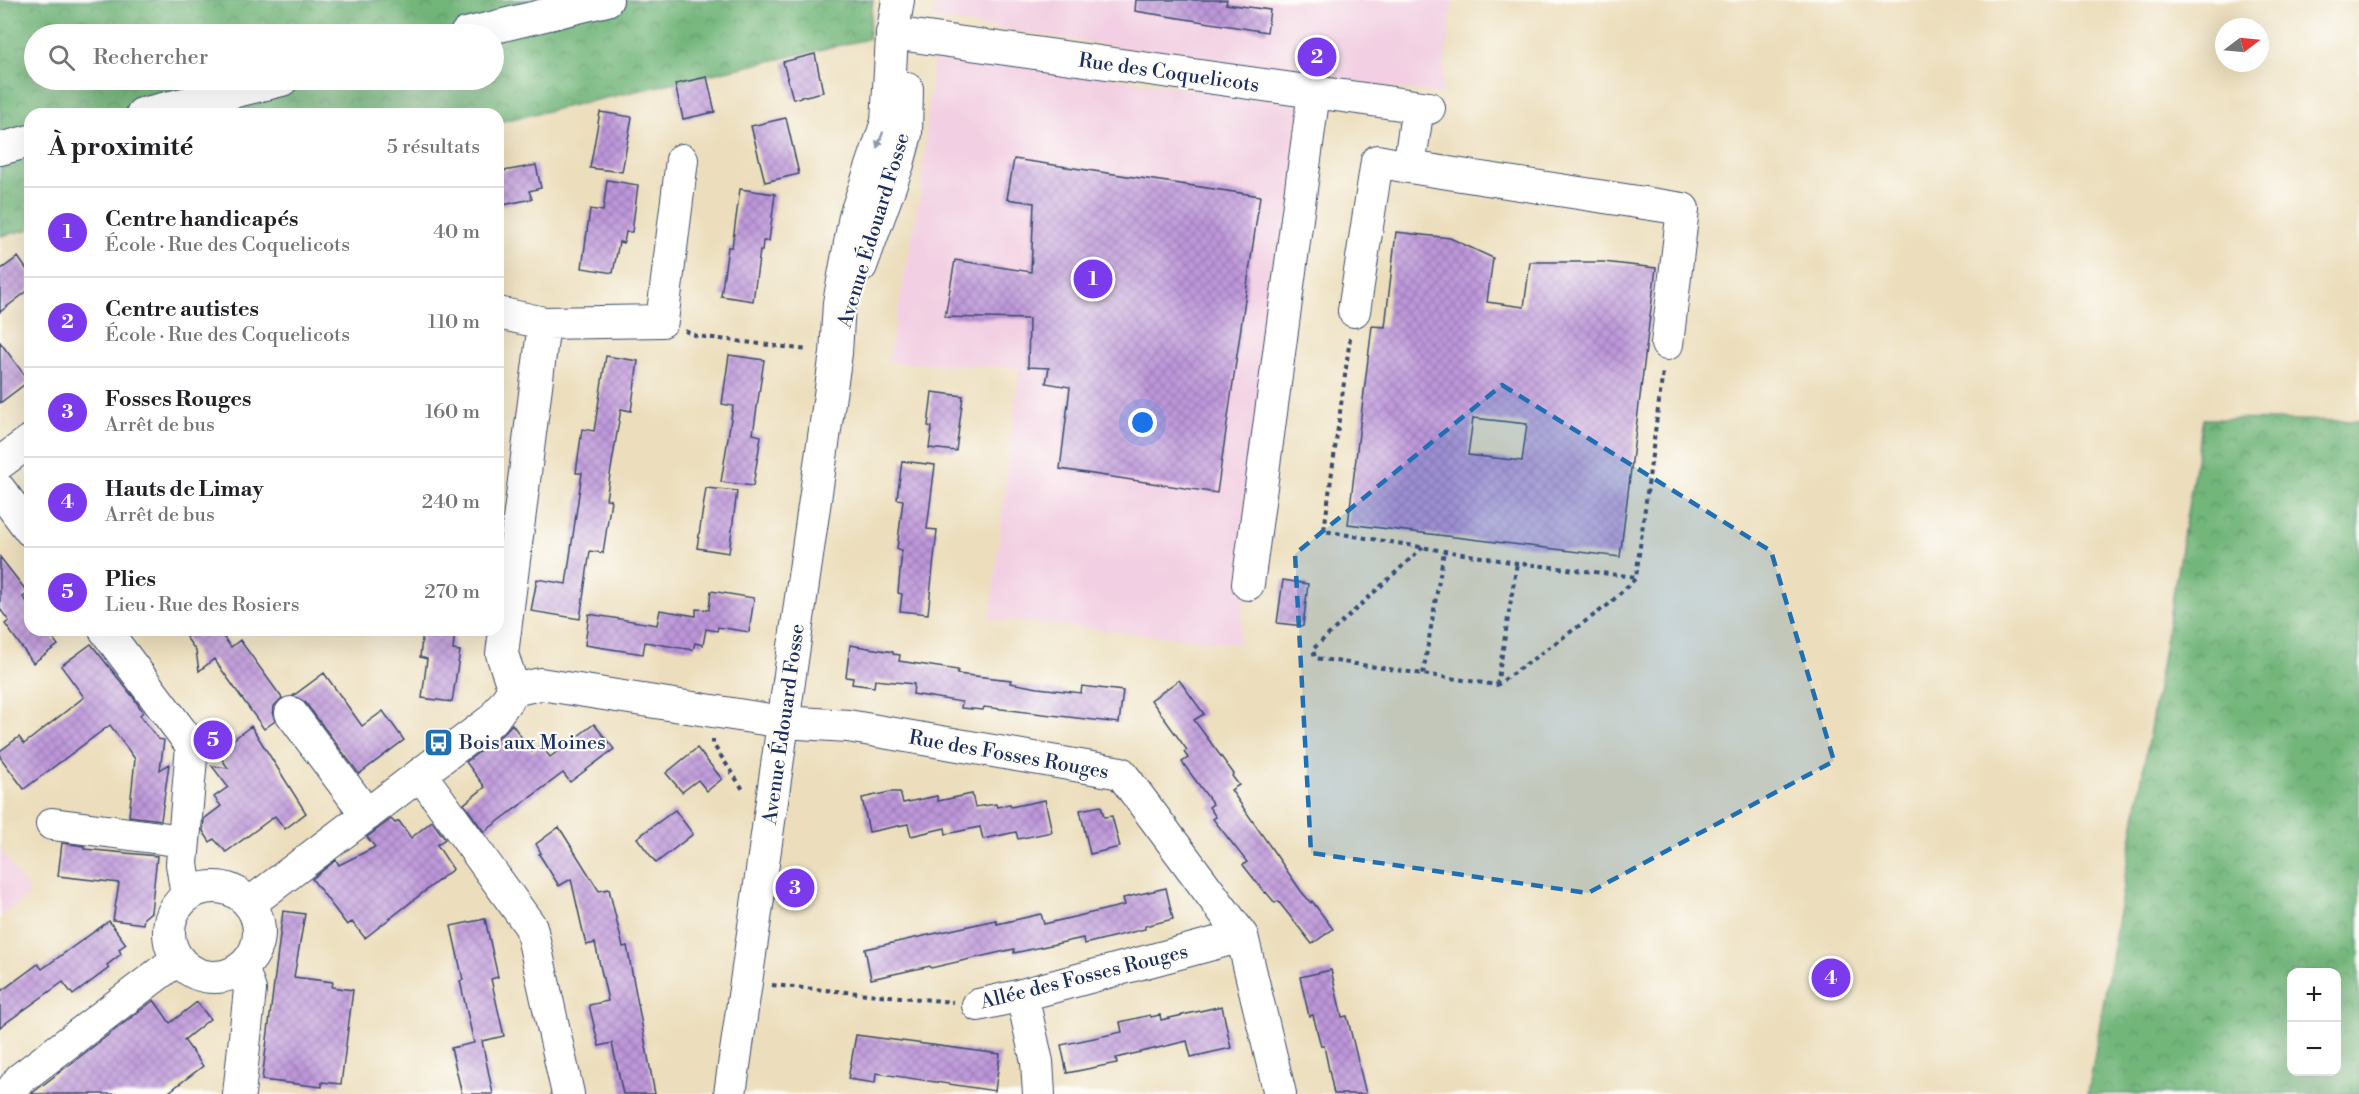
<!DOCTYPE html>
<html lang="fr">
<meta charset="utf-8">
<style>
body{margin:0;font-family:"Libre Bodoni",serif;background:#f2f2f2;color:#202124}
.controls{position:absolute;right:18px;bottom:18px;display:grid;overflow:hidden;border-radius:12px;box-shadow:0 6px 24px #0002}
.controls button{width:54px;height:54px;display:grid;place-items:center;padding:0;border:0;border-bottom:2px solid #e0e0e0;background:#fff;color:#202124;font:30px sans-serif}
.compass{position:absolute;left:2215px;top:18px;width:54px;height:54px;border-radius:50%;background:#fff;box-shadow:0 6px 24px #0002;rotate:74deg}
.you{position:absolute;left:1143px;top:423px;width:21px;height:21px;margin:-15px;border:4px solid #fff;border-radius:50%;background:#1a73e8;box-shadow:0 0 0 9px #1a73e833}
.badge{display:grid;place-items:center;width:39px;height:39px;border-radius:50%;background:#7c3aed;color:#fff;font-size:20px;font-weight:700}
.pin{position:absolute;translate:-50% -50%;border:3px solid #fff;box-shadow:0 2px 6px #0006}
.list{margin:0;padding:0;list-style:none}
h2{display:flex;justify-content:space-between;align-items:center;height:78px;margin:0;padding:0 24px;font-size:26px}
h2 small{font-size:20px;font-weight:400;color:#757577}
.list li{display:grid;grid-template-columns:39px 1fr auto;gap:18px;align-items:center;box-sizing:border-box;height:90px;padding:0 24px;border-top:2px solid #e0e0e0}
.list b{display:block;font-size:22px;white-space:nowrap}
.list p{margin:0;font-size:20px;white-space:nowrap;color:#757577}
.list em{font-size:20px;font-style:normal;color:#757577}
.icon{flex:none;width:33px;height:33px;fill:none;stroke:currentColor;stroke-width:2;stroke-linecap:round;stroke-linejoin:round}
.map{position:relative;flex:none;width:2359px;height:1094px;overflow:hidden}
.search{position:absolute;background:#fff;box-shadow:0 6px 24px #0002;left:24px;top:24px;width:480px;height:66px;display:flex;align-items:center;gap:15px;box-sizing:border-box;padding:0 21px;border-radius:33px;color:#757577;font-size:22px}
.panel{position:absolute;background:#fff;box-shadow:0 6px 24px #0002;left:24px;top:108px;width:480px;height:528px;border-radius:18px}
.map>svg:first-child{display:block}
.built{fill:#f2cfe2}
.forest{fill:url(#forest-crowns);stroke:#46726c;stroke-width:1.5;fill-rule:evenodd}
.building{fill:url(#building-cross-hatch);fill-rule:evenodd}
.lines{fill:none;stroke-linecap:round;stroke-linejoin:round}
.minor-casing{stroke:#3a496c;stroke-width:34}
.path{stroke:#3a496c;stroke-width:4;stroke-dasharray:4.5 4.5;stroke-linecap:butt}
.minor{stroke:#fff;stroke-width:32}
.oneway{fill:#8d97ae}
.marked{fill:#1f6fb2;fill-opacity:0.2;stroke:#1f6fb2;stroke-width:4.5;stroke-dasharray:12 8;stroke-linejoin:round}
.labels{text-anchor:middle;stroke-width:4.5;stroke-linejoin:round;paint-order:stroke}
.street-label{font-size:20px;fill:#1b2f5e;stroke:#fdfcf7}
.poi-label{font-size:20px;fill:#1b2f5e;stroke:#fdfcf7;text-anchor:start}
</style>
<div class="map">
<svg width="2359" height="1094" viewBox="0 0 2359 1094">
<defs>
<pattern id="forest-crowns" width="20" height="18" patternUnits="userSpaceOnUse" patternTransform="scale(1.5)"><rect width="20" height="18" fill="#72b67a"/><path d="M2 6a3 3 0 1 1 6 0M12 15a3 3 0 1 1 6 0" fill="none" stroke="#5d9467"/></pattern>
<pattern id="building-cross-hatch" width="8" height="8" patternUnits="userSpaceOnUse" patternTransform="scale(1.5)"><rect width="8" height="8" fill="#be97da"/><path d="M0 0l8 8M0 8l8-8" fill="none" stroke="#9a7cb4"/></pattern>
</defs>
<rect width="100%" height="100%" fill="#fdfcf7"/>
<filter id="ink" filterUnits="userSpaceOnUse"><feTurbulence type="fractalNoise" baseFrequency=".0167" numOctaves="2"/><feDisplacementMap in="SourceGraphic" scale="12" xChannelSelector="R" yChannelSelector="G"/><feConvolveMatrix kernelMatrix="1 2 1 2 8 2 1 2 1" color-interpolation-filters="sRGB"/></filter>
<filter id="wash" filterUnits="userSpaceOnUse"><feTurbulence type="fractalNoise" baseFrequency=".008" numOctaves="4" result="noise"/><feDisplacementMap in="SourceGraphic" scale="24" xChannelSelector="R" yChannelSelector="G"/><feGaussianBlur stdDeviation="1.35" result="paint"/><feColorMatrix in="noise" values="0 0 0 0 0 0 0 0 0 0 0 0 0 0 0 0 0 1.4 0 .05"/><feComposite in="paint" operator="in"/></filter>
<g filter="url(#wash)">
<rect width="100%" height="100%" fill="#ecdebc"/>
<path class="built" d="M936 0H1453L1441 95 933 19Z
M934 52 1303 105 1239 644 990 619 1019 368 888 362 920 196Z
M0 848 31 894 0 917Z"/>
<path class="forest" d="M0 0H873L868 39 498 122V114H30V229L0 236ZM34 34H494V80H34Z
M2203 419 2359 421V1094H2088ZM2292 972H2336V1072H2292Z"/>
<g id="blocks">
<path class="building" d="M1136 0H1227L1226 4 1270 10 1267 32 1135 11Z
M815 54 823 92 793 99 783 62Z
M707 77 715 112 683 119 675 84Z
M600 112 632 117 622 172 590 168Z
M786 118 799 174 765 182 751 126Z
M1014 159 1260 196 1217 493 1060 469 1070 387 1046 383 1049 368 1028 367 1029 319 945 317 955 260 1031 272 1034 203 1007 199Z
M536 165 541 188 529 191 532 199 498 206V172Z
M607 180 638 185 632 232H626L624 243 619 242 613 273 582 268 590 209 603 211Z
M740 189 775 194 769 241H763L762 251H760L753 301 721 296 728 247H732Z
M1396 232 1450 238 1493 258 1487 302 1524 307 1530 262H1603L1656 268 1620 557 1348 524 1372 326 1385 327ZM1473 418 1527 424 1522 461 1468 455Z
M18 257 30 274V289L0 312V270Z
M0 342 29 381 0 403Z
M729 355 764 360 753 434 761 436 753 486 721 482 733 406 722 404Z
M606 356 638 361 631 411 621 409 606 499 611 500 603 553 590 551 580 619 531 611 537 579 566 584 582 473H576L582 429 594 431Z
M932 392 963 396 956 451 929 448 932 427 928 426Z
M902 461 935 465 927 529 937 530 928 614 900 611 902 594 898 593 902 550 897 549 903 500 897 499Z
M706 488 737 491 729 553 697 548Z
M0 557 28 593 23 597 30 605V630H47L58 645 33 663 5 624 9 621 0 609Z
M1283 580 1308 584 1303 626 1277 623Z
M711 591 754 598 749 632 718 627 717 631 706 629 703 645 695 643 693 650 645 642 643 654 585 645 589 614 657 625 660 610 696 616V609L709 610Z
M181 630H218L231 647 240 640 282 698 274 706 273 715 275 721 264 729 214 659 199 671 196 651Z
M423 630H455L453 650 460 651 452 702 422 698 427 659 420 657Z
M91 644 133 697 143 712 140 715 158 739 164 740 160 770 169 764 161 820 129 816 135 759 110 725 24 789 0 757V751L19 737 24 744 84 697 61 666Z
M850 645 893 652V654L900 655 899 661 958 670 957 674 1011 680 1010 683 1038 688 1081 693 1082 686 1123 691 1119 723 984 707 983 710 961 708 962 702 913 694 914 684 875 680 874 687 852 684 853 678 846 677Z
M324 673 362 726 383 711 404 740 359 774 305 702 293 696Z
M1179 680 1204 714 1194 720 1234 774 1232 776 1239 785 1231 790 1301 891 1311 903 1312 901 1333 929 1312 944 1278 901 1275 903 1266 892 1265 893 1243 865 1247 862 1213 819 1216 817 1209 807 1213 804 1182 762 1188 758 1184 752 1187 750 1151 700Z
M512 724 532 752 541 745 550 757 594 724 614 749 570 782 563 773 484 832 464 804 485 787 466 762 504 733Z
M251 726 306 813 285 829 275 816 226 852 214 839 210 842 203 831 204 819 221 806 214 797 228 787 212 766 228 768 217 752Z
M697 748 722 779 707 791 698 780 682 792 666 773Z
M890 792H900L903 803 937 796 938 801 972 794 975 807 996 804 997 807 1010 804 1011 807 1045 800 1052 832 1018 839 1016 832 983 839 980 827 946 834 945 828 911 836 908 824 869 832 862 798Z
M1101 806 1104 817 1112 816 1120 847 1090 854 1080 810Z
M675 810 693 834 656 863 637 838Z
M391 819 395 823 399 821 411 838 432 821 445 839 437 845 453 869 365 938 352 922 347 925 312 879 336 860 339 865 375 847 367 837Z
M559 827 599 891 609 889 623 947 627 946 655 1094H623L612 1043 599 1046 589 1005 608 1001 595 943 586 945 571 879 559 886 539 854 541 853 536 844Z
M62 843 84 846V849L157 856 151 912 144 918 143 924 113 920 119 883 58 876Z
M1166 888 1173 919 1145 926V929L1084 944 1083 938 1014 953V949L931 968 930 966 871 979 865 949 996 920 997 924 1041 914 1044 924 1125 905 1123 898Z
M283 911 305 914 294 977 333 982 332 987 353 990 341 1084 322 1082V1087L262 1080Z
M485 919 498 977 491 979 504 1036 482 1041 493 1094H462L451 1048 474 1043 460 981 463 980 451 926Z
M109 921 126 944 119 949 121 954 107 965 109 968 73 995 63 982 0 1027V992L38 964 42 969Z
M1331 970 1342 1017 1347 1016 1366 1094H1334L1324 1046H1321L1313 1015 1309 1016 1300 977Z
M154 1000 170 1023 197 1002 210 1019 184 1040 203 1066 166 1094H31Z
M1222 1006 1231 1048 1191 1057 1187 1041 1116 1058 1117 1063 1067 1073 1061 1045 1122 1032 1120 1022 1150 1015 1151 1017 1160 1015 1161 1020Z
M856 1035 1000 1054 995 1091 876 1073 875 1083 848 1079Z"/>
</g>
</g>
<g filter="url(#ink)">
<use href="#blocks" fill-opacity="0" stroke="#3a496c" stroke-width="1.5"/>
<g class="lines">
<defs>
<path id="minor" d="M892 33 1429 108
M466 34 607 0
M1418 107 1409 167 1683 209 1667 344
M142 114 282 80
M0 149 30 141
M861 266 898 164 906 134 907 89
M1354 311 1377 161 1409 167
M498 313 544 323 662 321 682 160
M0 463 30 441
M0 490 30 530
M1248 584 1314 92
M105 630 192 746 182 864 187 896
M514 690 502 654 544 323
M291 713 367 815
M421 775 531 927 568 1094
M52 824 184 841
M169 932a45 45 0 1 1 90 0a45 45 0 1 1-90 0Z
M249 904 493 719 514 690 540 684 783 722 848 726 1121 773 1242 936 1280 1094
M1022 995 1037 1062 1039 1094
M978 1005 1022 995 1242 936
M9 1094 20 1079 178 959
M239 1094 250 990 242 967
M730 1094 836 353 839 303 855 216 887 122 892 37 898 0"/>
</defs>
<use href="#minor" class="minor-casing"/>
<path class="path" d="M685 331 697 336 808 350
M1350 338 1324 531 1517 563 1636 577 1663 371
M1423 547 1313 649 1315 658 1497 685 1608 605 1636 578
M1423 674 1444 551
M1497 685 1517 563
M713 739V744L744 791
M772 985 953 1002"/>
<use href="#minor" class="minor"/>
</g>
<defs><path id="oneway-solid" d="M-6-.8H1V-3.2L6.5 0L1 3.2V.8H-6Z" transform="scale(1.5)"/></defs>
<use class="oneway" href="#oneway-solid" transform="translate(880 140) rotate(111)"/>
</g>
<path class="marked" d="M1502 385 1771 551 1834 761 1588 893 1311 853 1295 554Z"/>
<defs>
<symbol id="bus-square" viewBox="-11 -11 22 22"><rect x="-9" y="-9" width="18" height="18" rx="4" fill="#1f6fb2" stroke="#fdfcf7"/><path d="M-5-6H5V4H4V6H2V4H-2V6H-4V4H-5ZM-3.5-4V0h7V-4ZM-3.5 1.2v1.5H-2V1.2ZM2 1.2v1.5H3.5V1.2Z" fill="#fff"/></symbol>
</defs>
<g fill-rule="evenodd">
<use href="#bus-square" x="422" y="726" width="33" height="33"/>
</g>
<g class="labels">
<g class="street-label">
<text transform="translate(1169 72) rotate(8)" y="7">Rue des Coquelicots</text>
<text transform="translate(873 230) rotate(-73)" y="7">Avenue Édouard Fosse</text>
<text transform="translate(783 724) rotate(-82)" y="7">Avenue Édouard Fosse</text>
<text transform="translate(1009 754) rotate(10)" y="7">Rue des Fosses Rouges</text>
<text transform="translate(1084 976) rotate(-14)" y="7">Allée des Fosses Rouges</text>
</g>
<g class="poi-label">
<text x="459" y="749">Bois aux Moines</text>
</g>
</g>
</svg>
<div class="controls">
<button>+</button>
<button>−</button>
</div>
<svg class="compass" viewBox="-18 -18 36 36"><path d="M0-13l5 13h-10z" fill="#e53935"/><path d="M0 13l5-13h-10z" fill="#757577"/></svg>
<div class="you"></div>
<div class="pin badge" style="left:1093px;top:279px">1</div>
<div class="pin badge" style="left:1317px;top:57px">2</div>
<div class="pin badge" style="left:795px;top:888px">3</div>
<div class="pin badge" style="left:1831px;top:978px">4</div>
<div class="pin badge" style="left:213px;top:740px">5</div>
<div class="search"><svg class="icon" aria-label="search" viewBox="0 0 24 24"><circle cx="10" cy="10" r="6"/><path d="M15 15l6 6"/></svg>Rechercher</div>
<section class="panel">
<h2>À proximité<small>5 résultats</small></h2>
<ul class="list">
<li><span class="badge">1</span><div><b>Centre handicapés</b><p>École · Rue des Coquelicots</p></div><em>40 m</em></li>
<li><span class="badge">2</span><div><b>Centre autistes</b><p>École · Rue des Coquelicots</p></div><em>110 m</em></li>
<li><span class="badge">3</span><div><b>Fosses Rouges</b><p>Arrêt de bus</p></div><em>160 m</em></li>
<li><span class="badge">4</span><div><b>Hauts de Limay</b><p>Arrêt de bus</p></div><em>240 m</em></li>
<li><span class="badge">5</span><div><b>Plies</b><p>Lieu · Rue des Rosiers</p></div><em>270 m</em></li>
</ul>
</section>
</div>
